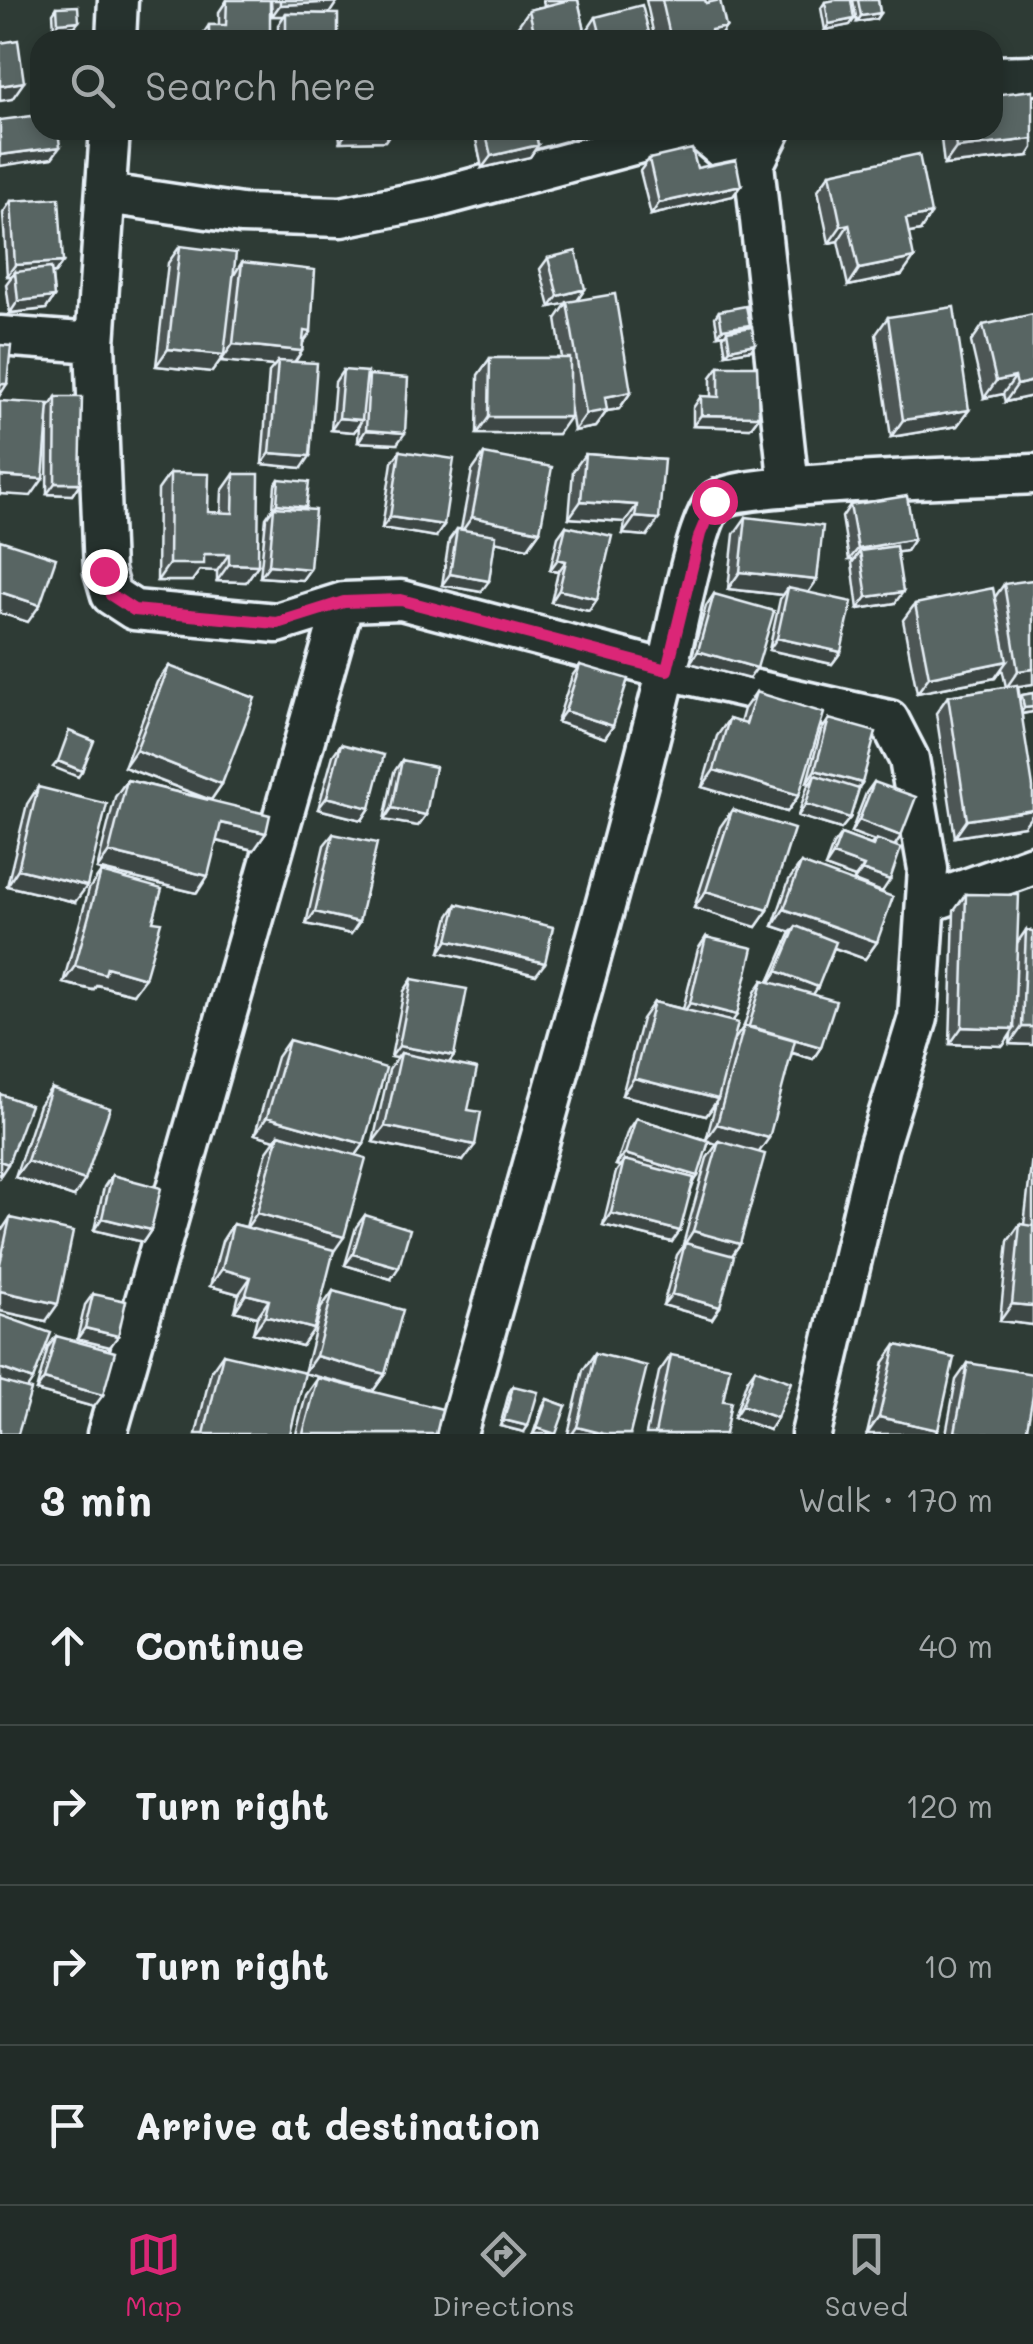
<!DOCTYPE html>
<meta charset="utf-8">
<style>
body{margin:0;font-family:Mali,sans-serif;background:#2e3834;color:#f1f3f6}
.stop{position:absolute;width:30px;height:30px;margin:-22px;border:8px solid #db2777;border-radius:50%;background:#fff}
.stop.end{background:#db2777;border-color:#fff;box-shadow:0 2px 10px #0008}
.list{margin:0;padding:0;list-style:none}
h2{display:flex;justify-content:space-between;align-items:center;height:130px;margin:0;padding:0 40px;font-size:42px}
h2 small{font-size:32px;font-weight:400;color:#a2a7a8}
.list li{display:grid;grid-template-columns:65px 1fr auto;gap:30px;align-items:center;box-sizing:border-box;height:160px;padding:0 40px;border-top:2px solid #3f4845}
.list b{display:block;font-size:38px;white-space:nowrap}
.list em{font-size:32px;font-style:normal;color:#a2a7a8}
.icon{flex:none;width:55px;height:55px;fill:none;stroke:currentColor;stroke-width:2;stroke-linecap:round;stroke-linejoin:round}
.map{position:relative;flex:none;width:1033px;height:1434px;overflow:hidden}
.search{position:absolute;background:#222c28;box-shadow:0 5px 15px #0003;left:30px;right:30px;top:30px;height:110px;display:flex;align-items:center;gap:25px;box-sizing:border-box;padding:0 35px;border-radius:30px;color:#a2a7a8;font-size:38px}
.sheet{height:770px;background:#222c28}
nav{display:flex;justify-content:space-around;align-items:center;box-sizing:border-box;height:140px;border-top:2px solid #3f4845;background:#222c28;font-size:28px;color:#a2a7a8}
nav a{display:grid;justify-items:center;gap:5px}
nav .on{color:#db2777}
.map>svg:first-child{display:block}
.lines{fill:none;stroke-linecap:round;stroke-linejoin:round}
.minor-casing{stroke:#e8f1f8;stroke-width:45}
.minor{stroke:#26332d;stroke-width:38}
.wall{fill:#4d5755;stroke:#e8f1f8;stroke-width:2.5}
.shaded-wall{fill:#3e4745;stroke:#e8f1f8;stroke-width:2.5}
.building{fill:#596563;stroke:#e8f1f8;stroke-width:2.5}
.route{stroke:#db2777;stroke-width:12}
</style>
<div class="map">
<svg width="1033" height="1434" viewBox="0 0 1033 1434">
<rect width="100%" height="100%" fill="#2e3b35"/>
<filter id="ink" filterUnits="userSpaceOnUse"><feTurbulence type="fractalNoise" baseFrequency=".01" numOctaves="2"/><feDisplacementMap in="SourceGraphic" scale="20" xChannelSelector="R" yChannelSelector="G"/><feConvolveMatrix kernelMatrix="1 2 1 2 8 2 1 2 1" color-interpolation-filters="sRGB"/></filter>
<g filter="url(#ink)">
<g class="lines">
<defs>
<path id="minor" d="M116 40 118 0
M993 76 1033 75
M110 130 95 343 104 571 111 595 134 610 277 623 344 602 401 600 667 670 889 720 909 759 928 869 918 1018 878 1148 811 1434
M700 130 727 153 754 164
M771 130 754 164 789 487
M107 194 241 214 341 217 432 199 689 130
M0 336 95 343
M927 903 1033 865
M107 1434 344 602
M457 1434C528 1178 604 923 668 666 676 634 696 517 717 500 738 482 988 477 1033 474"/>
</defs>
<use href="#minor" class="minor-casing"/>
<use href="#minor" class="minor"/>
</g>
<path class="wall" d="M227 0 270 40H201V37L209 25H219V12Z
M271 0H337L329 14 338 35 349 40H278V25L284 16H272Z
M543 0H578L587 40H520L517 27 529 10 544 6Z
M646 0H705L706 3 726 27 717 40H655Z
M853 0H878L880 13 876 19 857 22Z
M825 2 854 19 850 25 825 30 821 8Z
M57 7 79 21 75 26 54 29 53 13Z
M596 17 651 40H591L588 29Z
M339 130H392L385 141 340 142Z
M474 130H535L538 145 530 157 482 168Z
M940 130H993L1028 156 944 165Z
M649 159 697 168 741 185 733 196 651 215 640 171Z
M830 173 920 231 909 233 902 275 848 286 838 241 829 243 818 190Z
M11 201 63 262 55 273 52 274 54 297 46 309 10 313 6 284 12 276H7L3 213Z
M180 246 234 275 242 262 311 332 303 343 302 351 295 362 302 468 262 464 269 372 274 366 221 361 222 358 212 372 156 366 168 263Z
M548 258 585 289 577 300 631 392 619 409 607 411 595 427 574 431 570 405 558 434H477L478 375 490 358H562L556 319 567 303 550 307 540 269Z
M719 311 748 327 751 350 726 354 723 337 725 334 718 335 715 317Z
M888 317 969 410 957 426 891 437 876 334Z
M983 325 1033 396 1005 402 1003 394 984 398 971 342Z
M719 366 759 416 750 428 693 426V408L701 396 711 397V377Z
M343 370 366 380 369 375 397 444 358 442 359 425 354 432 331 430 335 382Z
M56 397 80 483 72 495 47 494 48 409Z
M400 451 436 537 382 528 392 462Z
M484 454 540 531 528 548 495 541 481 592 442 585 449 540 457 529H461L472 471Z
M585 454 664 460 647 536 623 534 625 522 569 518 573 471Z
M170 473 208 512 221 513 222 491 234 474 258 565 246 582 217 581V571L200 570 192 581H157L158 490Z
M279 479 306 507 305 509 310 569 302 580 260 577 266 518 273 508 275 485Z
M850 505 914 539 906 551 897 552 895 603 858 609 852 563 854 560H849L842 517Z
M746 517 809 592 841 652 832 664 769 650 780 599 783 595 728 589 734 534Z
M566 526 597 599 589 611 551 602 558 572 550 570 558 537Z
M1004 584 1033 684 1018 686 1020 699 1022 695 1033 693V712L1022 714 1024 826 955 837 936 713 948 696 1006 687 1002 668 995 678 917 693 903 620 915 604 995 597Z
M714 594 749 679 690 663 706 606Z
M580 665 613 726 605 738 557 722 572 676Z
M169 666 222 784 211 800 266 833 254 850 217 841 197 893 97 869 115 797 127 780 210 800 124 767 157 682Z
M756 692 799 795 787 812 702 787 717 736 729 719 740 723 744 709Z
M829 719 862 783 858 789 850 818 841 829 798 816 807 787 810 783 807 782 821 731Z
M341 744 370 808 362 820 318 809 333 755Z
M402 760 426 815 418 826 384 820 394 772Z
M874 782 901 836 894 846 882 892 854 881 855 878 825 867 833 845 841 834 871 845 874 841 851 832 866 793Z
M38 787 75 902 7 886 27 804Z
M732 810 768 910 756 927 694 908 720 827Z
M333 834 359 922 351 934 306 924 324 845Z
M801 863 877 942 865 959 834 948 813 995 821 1047 813 1059 792 1053 759 1152 740 1244 731 1256 712 1319 663 1305 677 1255 682 1248 707 1158 717 1144 709 1142 672 1242 603 1225 616 1172 620 1166 616 1165 628 1130 636 1118 706 1140 716 1103 706 1116 622 1095 642 1019 654 1002 683 1009 698 949 706 937 732 1022 733 1042 744 1026 755 992 763 980 769 982 791 932 773 926 789 880Z
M101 872 133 994 97 985 93 990 63 983 89 889Z
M966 894 1017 943 1026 930 1033 1045 1010 1044 1011 1034 1003 1046 950 1044 954 911Z
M457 904 536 975 440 952 449 916Z
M412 979 468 1110 463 1161 373 1142 389 1070 397 1058 391 1057 404 991Z
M289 1040 364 1144 356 1155 334 1251 302 1346 253 1333 257 1317 235 1311 239 1294 210 1286 222 1241 233 1224 246 1227 267 1151 275 1140 255 1134 277 1057Z
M51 1088 74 1197 15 1177 39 1105Z
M1033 1148V1325L1000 1321 1008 1241 1020 1224 1024 1225Z
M112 1175 151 1230 143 1242 94 1230 104 1187Z
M365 1215 391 1279 345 1265 356 1227Z
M10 1218 46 1321 0 1311V1233Z
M333 1291 385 1374 373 1391 304 1373 321 1308Z
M93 1294 110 1347 77 1339 85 1305Z
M56 1336 94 1407 36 1391 48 1347Z
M896 1345 954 1358 867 1434 884 1362Z
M595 1353 630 1434H568L583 1370Z
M223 1354 290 1434H196L211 1371Z
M671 1355 723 1401 725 1434H646L659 1372Z
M968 1363 1026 1434H946L956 1380Z
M755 1369 777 1418 769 1430 734 1417 747 1380Z
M318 1378 436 1434H296L306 1395Z
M513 1386 524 1432 500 1426 509 1392Z
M547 1399 566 1406 533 1434 543 1405Z"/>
<path class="shaded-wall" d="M337 2 329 14 286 13 284 16H272L280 5Z
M880 13 876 19 857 22 861 16Z
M854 19 850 25 825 30 829 24Z
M79 21 75 26 54 29 58 23Z
M726 27 717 40H704L711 30Z
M24 82 12 99 0 101V86Z
M392 130 385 141 340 142 348 131Z
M397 130H429L394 134Z
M1033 139V148L1028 156 944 165 956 148Z
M538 145 530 157 482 168 491 156Z
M60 147 52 158 0 166V155Z
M741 185 733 196 651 215 659 203Z
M931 214 920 231 894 236 906 219Z
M849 224 838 241 829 243 841 226Z
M914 258 902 275 848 286 859 269Z
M63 262 55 273 15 276V272L12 276H7L15 265Z
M585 289 577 301 550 307 558 296Z
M54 297 46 309 10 313 18 301Z
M750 325 745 331H727L725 334 718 335 722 329Z
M233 344 302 351 290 368 278 361 274 366 221 361Z
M755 344 751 350 726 354 730 349Z
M168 349 224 355 212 372 156 366Z
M1015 377 1003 394 984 398 996 381Z
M1033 381V396L1005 402 1017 385Z
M0 384H7L0 395Z
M631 392 619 409 607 411 595 427 574 431 586 414 605 397Z
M969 410 957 426 891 437 903 420Z
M701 415 759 416 750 428 693 426Z
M489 417H570L558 434H477Z
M339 418 362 420 354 432 331 430Z
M366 430 405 433 397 444 358 442Z
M270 453 310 456 302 468 262 464Z
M0 476 43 479 31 496 0 494Z
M55 483H80L72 495 47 494Z
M581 501 637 505 625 522 569 518Z
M277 504 306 507 302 513 273 510Z
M390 517 444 525 436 537 382 528Z
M472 517 540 531 528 548 460 534Z
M635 517 659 519 647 536 623 534Z
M914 539 906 551 861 558 860 551 854 560H849L858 549Z
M204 554H229L217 571 200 570 192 581H157L169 564Z
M558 559 566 561 558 572 550 570Z
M229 564 258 565 246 582 217 581Z
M269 565 310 569 302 580 260 577Z
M740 572 817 580 805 597 788 588 783 595 728 589Z
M450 574 489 581 481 592 442 585Z
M559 590 597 599 589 611 551 602Z
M0 592 40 605 28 622 0 613Z
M903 592 895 603 858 609 867 597Z
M777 638 841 652 832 664 769 650Z
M698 651 757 668 749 679 690 663Z
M1007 661 995 678 917 693 929 677Z
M1033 669V684L1006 688 1018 671Z
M1033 707V712L1020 714 1024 708Z
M565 711 613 726 605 738 557 722Z
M136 750 222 784 211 800 124 767Z
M58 761 82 771 78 777 53 767Z
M714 770 799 795 787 812 702 787Z
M815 770 862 783 853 795 815 775 810 783 807 782Z
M327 797 370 808 362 820 318 809Z
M806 804 850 818 841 829 798 816Z
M392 808 426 815 418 826 384 820Z
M1033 810V814L1024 826 955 837 967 820Z
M859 820 901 836 893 848 851 832Z
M221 823 266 833 254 850 209 839Z
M109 852 208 876 197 893 97 869Z
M833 855 864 866 855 878 825 867Z
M18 869 87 886 75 902 7 886Z
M862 870 890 880 882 892 854 881Z
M706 891 768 910 756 927 694 908Z
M784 909 877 942 865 959 793 933 796 926 791 932 773 926Z
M315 912 359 922 351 934 306 924Z
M448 940 545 963 536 975 440 952Z
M75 966 107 967 145 978 133 994 97 985 93 990 63 983Z
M777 971 818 987 810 999 769 983Z
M690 1003 737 1015 729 1026 682 1015Z
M749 1026 821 1047 813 1059 741 1037Z
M962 1027 1014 1029 1003 1046 950 1044Z
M1022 1027H1033V1045L1010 1044Z
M399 1046 454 1056 446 1067 401 1053 397 1058 391 1057Z
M634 1078 718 1099 706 1116 622 1095Z
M267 1117 364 1144 352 1161 279 1134 275 1140 255 1134Z
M717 1124 769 1138 757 1155 719 1141 717 1144 705 1141Z
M385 1126 475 1145 463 1161 373 1142Z
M625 1154 698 1176 690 1188 624 1160 620 1166 616 1165Z
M0 1161 8 1164 0 1176Z
M27 1161 85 1180 74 1197 15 1177Z
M257 1213 344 1237 332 1254 245 1230Z
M611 1213 680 1231 672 1242 603 1225Z
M102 1218 151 1230 143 1242 94 1230Z
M693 1231 740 1244 728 1261 685 1243 682 1248Z
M353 1254 399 1267 391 1279 345 1265Z
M222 1269 251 1277 239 1294 210 1286Z
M0 1291 58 1304 46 1321 0 1311Z
M246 1294 269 1300 257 1317 235 1311Z
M672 1294 720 1307 712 1319 663 1305Z
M1012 1304 1033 1306V1325L1000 1321Z
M265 1316 314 1329 302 1346 253 1333Z
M85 1328 118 1336 110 1347 77 1339Z
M316 1356 385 1374 373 1391 304 1373Z
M0 1368 33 1380 25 1392 0 1382Z
M44 1379 103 1395 94 1407 36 1391Z
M742 1405 777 1418 769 1430 734 1417Z
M879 1417 938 1430 935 1434H867Z
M504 1420 528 1426 524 1432 500 1426Z
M577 1427 605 1434H572Z
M537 1428 556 1434H533Z"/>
<path class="building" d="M227 0H270V40H209V25H226Z
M280 0H337V2L280 5Z
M569 0H578L587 40H536L529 10Z
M662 0H705L706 3 720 0 726 27 711 30 713 40H671Z
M835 0H851L854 19 829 24 825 2Z
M858 0H878L880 13 861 16Z
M642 5 651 40H602L596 17Z
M78 6 79 21 58 23 57 7Z
M286 13 338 14V35H349V40H286Z
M18 40 24 82 0 86V43Z
M1033 90V139L956 148 954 130H993V95Z
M40 115V130H58L60 147 0 155V120Z
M485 130H535L538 145 491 156Z
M692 149 697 168 736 160 741 185 659 203 649 159Z
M919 154 931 214 906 219 914 258 859 269 849 224 841 226 830 173Z
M59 198 63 262 15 265 11 201Z
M180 246 236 253 224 355 168 349Z
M576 251 585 289 558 296 548 258Z
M242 262 315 270 311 332 304 331 302 351 233 344Z
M51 268 54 297 18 301 15 272Z
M615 294 631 392 605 397 607 410 586 414 567 302Z
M746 306 750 325 722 329 719 311Z
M954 307 969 410 903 420 888 317Z
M1033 314V381L1017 385 1015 377 996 381 983 325Z
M752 327 755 344 730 349 727 331Z
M0 345 11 346 7 384H0Z
M490 358H570V417H489Z
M278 361 317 363 310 456 270 453Z
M719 366H757L759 416 701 415V396L719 397Z
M343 370 367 372 362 420 339 418Z
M369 375 408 378 405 433 366 430Z
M56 397H82L80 483H55Z
M0 401 49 404 43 479 0 476Z
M400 451 454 459 444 525 390 517Z
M484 454 552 467 540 531 472 517Z
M585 454 664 460 659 519 635 517 637 505 581 501Z
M170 473 209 474 208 512 233 513 234 474H259L258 565 229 564V554H204V564H169Z
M279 479 309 482 306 507 277 504Z
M907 496 914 539 858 549 850 505Z
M274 507 315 510 310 569 269 565Z
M746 517 823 526 817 580 740 572Z
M566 526 612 536 597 599 559 590 566 561 558 559Z
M457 529 496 535 489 581 450 574Z
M0 540 56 558 40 605 0 592Z
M896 546 903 592 867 597 860 551Z
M1033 580V669L1018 671 1004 584Z
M788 588 852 602 841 652 777 638Z
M993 588 1007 661 929 677 915 604Z
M714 594 774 611 757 668 698 651Z
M580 665 628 679 613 726 565 711Z
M169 666 255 698 222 784 136 750Z
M1017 685 1033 787V810L967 820 948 696Z
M756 692 824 713 799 795 714 770 729 719 746 724Z
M1033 693V707L1024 708 1022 695Z
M829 719 876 732 862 783 815 770Z
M69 731 94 741 82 771 58 761Z
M341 744 384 755 370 808 327 797Z
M402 760 435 767 426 815 392 808Z
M815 775 859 789 850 818 806 804Z
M127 780 270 815 266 833 221 823 208 876 109 852Z
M874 782 916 797 901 836 859 820Z
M38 787 107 804 87 886 18 869Z
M732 810 794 829 768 910 706 891Z
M333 834 377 843 359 922 315 912Z
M841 834 873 846 876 839 901 848 890 880 862 870 864 866 833 855Z
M801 863 893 897 877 942 784 909Z
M101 872 162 889 153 921 161 922 145 978 107 967 105 974 75 966Z
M966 894 1019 895 1014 1029 962 1027Z
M457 904 553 927 545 963 448 940Z
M796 926 836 942 818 987 777 971Z
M1026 930 1033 931V1027H1022Z
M706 937 753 948 737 1015 690 1003Z
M412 979 467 989 454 1056 399 1046Z
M763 980 836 1001 821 1047 749 1026Z
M654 1002 738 1023 718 1099 634 1078Z
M744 1026 795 1040 769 1138 717 1124Z
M289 1040 386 1068 364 1144 267 1117Z
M401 1053 477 1069 468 1110 481 1112 475 1145 385 1126Z
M51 1088 110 1108 85 1180 27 1161Z
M0 1094 30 1105 8 1164 0 1161Z
M636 1118 709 1141 698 1176 625 1154Z
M279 1134 366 1158 344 1237 257 1213Z
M719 1141 765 1154 740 1244 693 1231Z
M624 1160 694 1178 680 1231 611 1213Z
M112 1175 161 1188 151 1230 102 1218Z
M365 1215 410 1229 399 1267 353 1254Z
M10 1218 73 1232 58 1304 0 1291V1264Z
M233 1224 334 1250 314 1329 265 1316 269 1300 246 1294 251 1277 222 1269Z
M1020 1224 1033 1226V1306L1012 1304Z
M685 1243 734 1256 720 1307 672 1294Z
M333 1291 403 1310 385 1374 316 1356Z
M93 1294 126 1301 118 1336 85 1328Z
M0 1315 51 1333 33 1380 0 1368Z
M56 1336 115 1352 103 1395 44 1379Z
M896 1345 954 1358 938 1430 879 1417Z
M595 1353 647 1366 630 1434H605L577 1427Z
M223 1354 305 1373 290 1434H204Z
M671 1355 730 1367 723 1401 731 1402 725 1434H655Z
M968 1363 1033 1374V1395L1026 1434H966L955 1432Z
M755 1369 791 1382 777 1418 742 1405Z
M318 1378 442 1409 436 1434H303Z
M0 1381 31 1390 18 1434H0Z
M513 1386 538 1392 528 1426 504 1420Z
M547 1399 566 1406 556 1434 537 1428Z"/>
</g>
<g class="lines" filter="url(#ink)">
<path class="route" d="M104 571 111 595 134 610 277 623 344 602 401 600 667 670 700 534 714 501"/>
</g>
</svg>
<div class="stop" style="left:714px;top:501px"></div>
<div class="stop end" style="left:104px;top:571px"></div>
<div class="search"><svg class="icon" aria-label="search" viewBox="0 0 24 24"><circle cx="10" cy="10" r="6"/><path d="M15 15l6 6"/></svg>Search here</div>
</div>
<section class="sheet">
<h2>3 min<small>Walk · 170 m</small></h2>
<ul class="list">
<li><svg class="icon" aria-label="ahead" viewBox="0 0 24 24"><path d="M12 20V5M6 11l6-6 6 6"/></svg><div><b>Continue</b></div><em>40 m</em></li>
<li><svg class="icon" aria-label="right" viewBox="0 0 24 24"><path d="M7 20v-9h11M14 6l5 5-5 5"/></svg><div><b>Turn right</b></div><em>120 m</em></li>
<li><svg class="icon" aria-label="right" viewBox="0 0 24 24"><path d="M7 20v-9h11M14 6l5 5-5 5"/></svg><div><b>Turn right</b></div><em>10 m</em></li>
<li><svg class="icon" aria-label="arrive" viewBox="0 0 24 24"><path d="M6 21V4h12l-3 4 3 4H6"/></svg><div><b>Arrive at destination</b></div></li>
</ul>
</section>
<nav>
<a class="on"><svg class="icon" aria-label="map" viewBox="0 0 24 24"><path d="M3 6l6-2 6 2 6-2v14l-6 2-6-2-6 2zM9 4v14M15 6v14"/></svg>Map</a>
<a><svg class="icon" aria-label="directions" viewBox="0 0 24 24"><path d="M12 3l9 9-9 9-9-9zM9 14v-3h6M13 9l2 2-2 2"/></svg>Directions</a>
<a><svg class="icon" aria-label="saved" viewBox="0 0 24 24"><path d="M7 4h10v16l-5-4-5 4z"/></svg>Saved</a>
</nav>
